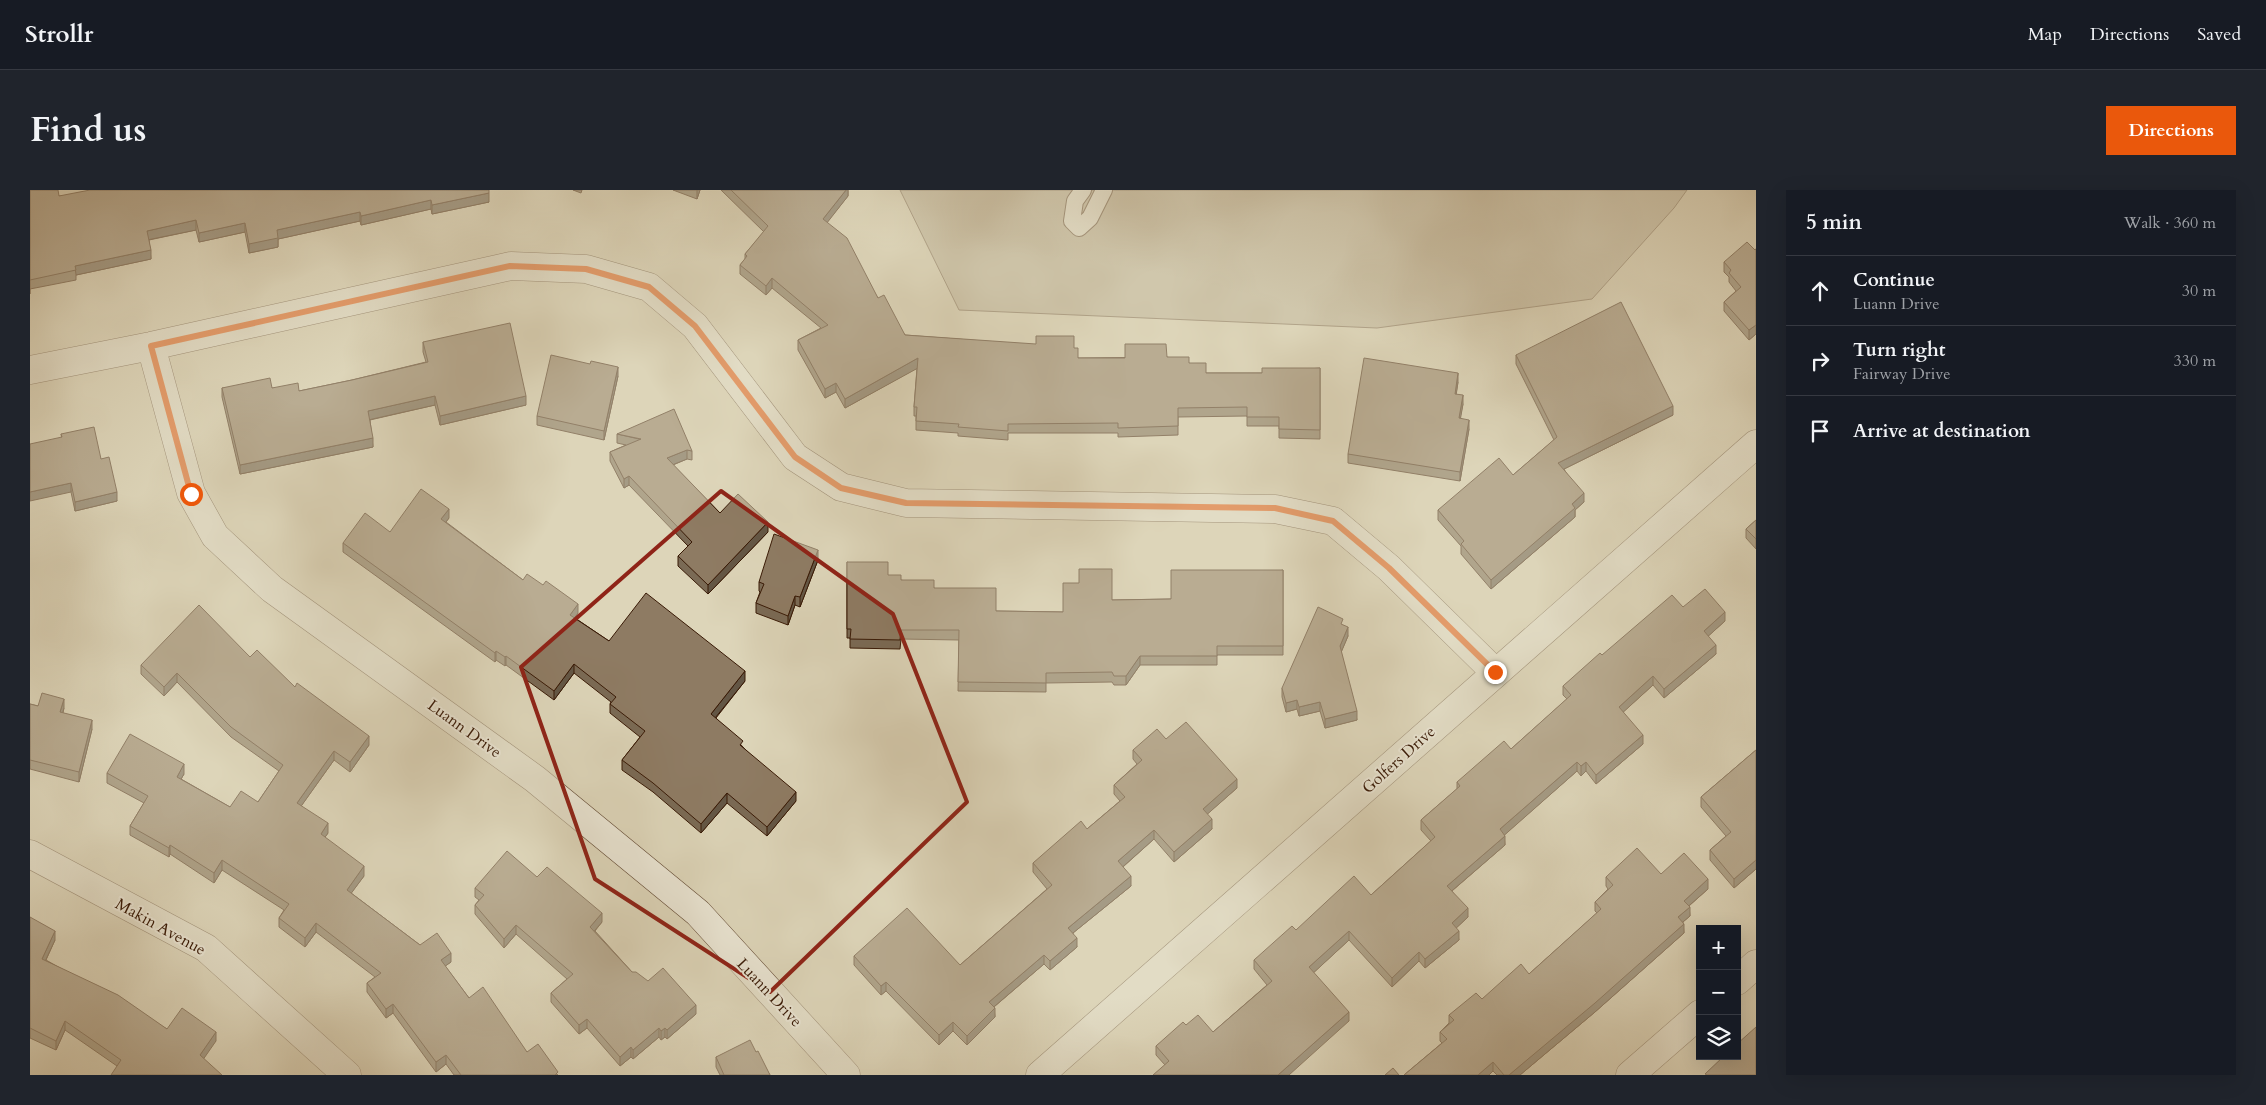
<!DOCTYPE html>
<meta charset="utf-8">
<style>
body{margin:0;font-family:Cardo,serif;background:#20242c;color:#f1f3f6}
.controls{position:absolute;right:15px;bottom:15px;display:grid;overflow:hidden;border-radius:0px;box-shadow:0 5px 20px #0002}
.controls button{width:45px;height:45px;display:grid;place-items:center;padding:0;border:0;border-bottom:1px solid #363941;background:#171b24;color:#f1f3f6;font:25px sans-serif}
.stop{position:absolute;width:15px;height:15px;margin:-11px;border:4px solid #ea580c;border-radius:50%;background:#fff}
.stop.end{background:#ea580c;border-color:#fff;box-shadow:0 1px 5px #0008}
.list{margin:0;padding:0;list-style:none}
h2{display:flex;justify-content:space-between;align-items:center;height:65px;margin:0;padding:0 20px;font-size:21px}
h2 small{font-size:16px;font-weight:400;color:#9ea1a6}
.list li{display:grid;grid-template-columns:32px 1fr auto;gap:15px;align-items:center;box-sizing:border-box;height:70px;padding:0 20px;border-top:1px solid #363941}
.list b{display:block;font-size:19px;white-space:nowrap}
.list p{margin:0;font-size:16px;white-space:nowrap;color:#9ea1a6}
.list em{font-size:16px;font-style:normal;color:#9ea1a6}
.icon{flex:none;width:28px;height:28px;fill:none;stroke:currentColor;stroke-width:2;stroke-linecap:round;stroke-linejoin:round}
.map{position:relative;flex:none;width:1726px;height:885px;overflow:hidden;border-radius:0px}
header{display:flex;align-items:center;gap:30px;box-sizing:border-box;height:70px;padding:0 25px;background:#171b24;border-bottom:1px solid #363941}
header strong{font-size:24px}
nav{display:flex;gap:28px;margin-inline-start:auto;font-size:18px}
.intro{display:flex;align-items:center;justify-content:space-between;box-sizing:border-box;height:120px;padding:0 30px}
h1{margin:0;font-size:35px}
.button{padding:12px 22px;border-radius:0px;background:#ea580c;color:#fff;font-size:18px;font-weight:700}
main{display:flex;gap:30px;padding:0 30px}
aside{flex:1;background:#171b24;border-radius:0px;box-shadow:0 5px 20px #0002}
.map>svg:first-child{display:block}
.green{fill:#c1b59b;stroke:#7d6850}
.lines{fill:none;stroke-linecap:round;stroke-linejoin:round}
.lane-casing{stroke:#624933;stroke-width:18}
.street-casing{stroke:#624933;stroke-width:29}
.lane{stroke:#e9e4d2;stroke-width:16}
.street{stroke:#e9e4d2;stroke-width:28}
.wall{fill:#7a6a55;stroke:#391a06}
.shaded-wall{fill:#635645;stroke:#391a06}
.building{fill:#8e7b63;stroke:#391a06}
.route{stroke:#ea580c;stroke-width:6}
.marked{fill:none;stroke:#8f2418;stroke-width:4;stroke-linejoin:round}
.labels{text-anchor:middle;stroke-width:4;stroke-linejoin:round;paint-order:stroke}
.street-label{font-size:16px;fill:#391a06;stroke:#e9e4d2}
</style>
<header>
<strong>Strollr</strong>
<nav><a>Map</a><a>Directions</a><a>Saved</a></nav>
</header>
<div class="intro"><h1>Find us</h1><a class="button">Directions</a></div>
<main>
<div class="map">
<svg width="1726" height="885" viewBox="0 0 1726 885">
<rect width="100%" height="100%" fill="#ddd5b9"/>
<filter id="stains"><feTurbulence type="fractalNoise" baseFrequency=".004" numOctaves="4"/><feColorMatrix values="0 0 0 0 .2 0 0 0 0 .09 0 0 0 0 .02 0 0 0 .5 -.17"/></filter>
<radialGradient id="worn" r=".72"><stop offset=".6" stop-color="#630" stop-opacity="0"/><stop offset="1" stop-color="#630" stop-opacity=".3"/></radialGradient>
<path class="green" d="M870 0H1657L1644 18 1562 109 1347 138 929 120Z"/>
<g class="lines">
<defs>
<path id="lane" d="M1053 0 1045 11 1042 31 1049 38 1060 28 1074 0"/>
<path id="street" d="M121 156 161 303 185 346 242 399 505 589 668 723 816 885
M0 180 121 156 481 76 556 79 619 97 665 136 765 267 811 297 876 313 1245 319 1303 331 1359 378 1465 482
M0 664 176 758 317 885
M1707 791 1726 774
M1010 885 1726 254
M1600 885 1670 824"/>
</defs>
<use href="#lane" class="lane-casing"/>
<use href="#street" class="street-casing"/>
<use href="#lane" class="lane"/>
<use href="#street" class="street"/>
</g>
<path class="wall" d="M0 0 29 6 459 12 402 24 401 19 331 35 330 31 248 49V57L219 63 215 42 169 52 166 40 119 50 121 69 46 85V90L0 99V104Z
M543 0H552L551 3Z
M643 0H670L667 9Z
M691 0H818V6L797 32 848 108 875 145 1044 158 1048 168 1137 167 1159 173 1176 183H1232L1290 178V249L1249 248V236H1217V226L1148 227V245L1088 247V243H978V250L928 246V243L886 240V226H884V217L887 178 815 218 806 202 795 208 768 160V150L791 138 742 98 736 105 710 84V75L715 69V64L734 42Z
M1726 59V144L1719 150 1694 121V112L1706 101 1699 92V87L1694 82V72Z
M393 152 496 215 410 235 405 215 340 230 343 257 210 284 192 207V198H242L269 201 322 190 396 172 393 162Z
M1486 165 1643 225 1534 279 1554 312 1545 320V327L1461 399 1431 364V356L1408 330V320L1483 285 1524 250 1486 174Z
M588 186 574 250 507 235V226Z
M1428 192 1426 204 1433 214 1430 228 1439 239 1430 291 1318 273V264Z
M31 244 71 269 87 311 45 321 41 302Z
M587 244 662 261V270L657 269 643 275 690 323 738 342 678 404 648 376V366L658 356 599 295 594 298 580 271V262L596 255 587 253Z
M419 328 416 332 493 390 548 423 545 428 579 451 715 491 686 528 713 557 766 611 737 646 697 613 671 643 623 602 592 580V570L610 547 580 523V514L581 512 544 483 524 510 476 475 475 476 466 470 465 472 313 362V353Z
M1726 330V359L1716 348V339Z
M788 370 770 417 765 415 758 435 726 423V413L730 402 729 401V392Z
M817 372 871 390 904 398 966 421 1033 422 1082 410 1141 409 1253 380V465H1187V475H1110L1096 495H1084L1082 492 1016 493V502L928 501 929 450 871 449 870 459 820 458V448H817Z
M1653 417 1695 431 1678 446 1686 464 1634 508 1623 495 1593 522 1613 554 1566 594 1556 581 1551 586 1547 581 1474 645 1475 655 1422 701 1438 727 1426 738 1429 750 1395 778 1389 771 1362 797 1319 750 1283 783 1319 831 1135 875 1126 865V856L1156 835 1183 842 1237 795 1224 779V770L1266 740 1341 705 1383 667 1401 651 1391 640V630L1427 599V592L1481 559 1537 509 1533 505V496L1572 465Z
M1313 435 1318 446 1311 462 1327 530 1295 538 1290 521 1269 526 1267 519 1256 522 1252 507V498Z
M220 467 265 497 339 555 320 582 304 570 271 616 298 643 295 647 334 686 321 703 390 755 421 772 415 776 439 808 497 862 528 885H424L416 874 406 882 363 823 356 828 337 802V793L345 787 286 742 275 757 249 737V728L254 720 192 680 184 693 140 664 139 667 100 645V636L114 613 77 593V583L154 584 151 589 200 617 228 612 249 581 201 547 147 492 134 506 111 484V475Z
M0 514 8 516 34 518 33 523 62 539 49 592 0 579Z
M1136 549 1207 598 1177 624 1182 639 1144 672 1124 649 1093 677 1101 696 1043 743 1047 757 1020 780 1014 774 964 817 965 827 937 855 923 841 909 855 856 801 851 805 824 775V766L930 775 1017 699 1003 682V673L1057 639 1090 611 1084 604V595L1107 574 1103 569V560Z
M1726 560V679L1704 698 1680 670V660L1696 646 1671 617V607Z
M1631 684 1678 699 1659 716 1660 726 1653 732 1654 743 1565 822 1490 885H1467L1463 881 1459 885H1374L1412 853 1410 851V842L1419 833V825L1452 809 1499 784 1567 723 1565 721V712L1578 699 1576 696V687Z
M507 687 572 732 565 741 602 782 666 824 637 849 635 847 631 850 629 847 603 869 601 867 590 876 557 838 549 844 521 812V803L537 789 486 744 474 758 445 724V715L449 710 445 707V698Z
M0 727 25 750 16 770 137 839 186 851 87 876 35 840 26 860 0 848Z
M726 862 740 885H690L686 877V867Z"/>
<path class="shaded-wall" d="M667 0H670L667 9Z
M816 0H818V6L793 38V29Z
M459 3V12L402 24V15Z
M401 10V19L331 35V26Z
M330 22V31L248 49V57L219 63V54L247 40Z
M166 30V40L117 50V41Z
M215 33V42L169 52V43Z
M121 60V69L46 85 45 76Z
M742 88V98L736 105V96Z
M1726 135V144L1719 150V140Z
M888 168V178L815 218V209Z
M588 177V186L574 250V241Z
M1428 183V192L1425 213V204Z
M806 193V202L795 208V199Z
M1433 205V214L1429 237V228Z
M405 206V215L338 230V221Z
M496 206V215L410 235V226Z
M1643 216V225L1528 282V273Z
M1439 230V239L1430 291V282Z
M343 248V257L210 284V275Z
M657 260V269L637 277V268Z
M599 286V295L594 298V289Z
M41 293V302L0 311V302Z
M87 302V311L45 321V312Z
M1554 303V312L1545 320V327L1461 399V390Z
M419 319V328L411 338V329Z
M738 332V342L678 404V395Z
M788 360V370L770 417V407Z
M765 406V415L758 435V426Z
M548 414V423L540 434V425Z
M1695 422V431L1674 450V441Z
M1318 437V446L1310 465V456Z
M1686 455V464L1634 508V499Z
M466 461V470L465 472V463Z
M476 466V475L475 476V467Z
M1110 466V475L1096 495V486Z
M544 474V483L524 510V501Z
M715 481V491L681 533V524Z
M147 483V492L134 506V497Z
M1623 486V495L1589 526V517Z
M34 509V518L30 531V522Z
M1267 510V519L1256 522V513Z
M1290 512V521L1269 526V517Z
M1327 521V530L1295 538V529Z
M62 530V539L49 592V582Z
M1613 545V554L1566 594V585Z
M339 546V555L320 582V572Z
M304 561V570L267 622V613Z
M1547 572V581L1470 649V639Z
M1556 572V581L1551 586V576Z
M154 574V584L147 596V587Z
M1207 589V598L1173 628V619Z
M766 602V611L737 646V637Z
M697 603V613L671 643V634Z
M1182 629V639L1144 672V662Z
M298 633V643L291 653V644Z
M1124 640V649L1088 681V671Z
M1475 646V655L1417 705V696Z
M140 655V664L139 667V658Z
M192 670V680L184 693V683Z
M1726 670V679L1704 698V689Z
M334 676V686L317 709V700Z
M1101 686V696L1038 747V738Z
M1678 689V699L1654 720V711Z
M1660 717V726L1648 736V727Z
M1438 718V727L1422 742V733Z
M572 723V732L560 746V737Z
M286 733V742L275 757V748Z
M1654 734V743L1565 822 1490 885H1479Z
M486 735V744L474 758V749Z
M25 741V750L12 778V769Z
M1319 741V750L1279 787V777Z
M1429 741V750L1395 778V769Z
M1047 748V757L1020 780V771Z
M1389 762V771L1362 797V788Z
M421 763V772L411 779V770Z
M1014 765V774L959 821V812Z
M856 792V801L851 805V796Z
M363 814V823L356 828V819Z
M666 815V824L637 849V840Z
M965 818V827L937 855V846Z
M1319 822V831L1259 885H1248Z
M557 829V838L549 844V835Z
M35 831V840L26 860V851Z
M923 832V841L909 855V845Z
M629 838V847L603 869V860Z
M635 838V847L631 850V841Z
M186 842V851L170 874V865Z
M601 857V867L590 876V867Z
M416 865V874L406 882V872Z
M1463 872V881L1459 885H1448Z"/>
<path class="building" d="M0 0H28L29 6 60 0H459V3L402 15 401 10 331 26 330 22 247 40 248 48 219 54 215 33 169 43 166 30 117 41 121 60 45 76 46 80 0 90Z
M701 0H816L793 29 817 48 848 108 854 105 875 145 1006 154V146H1044V158H1048V168H1095V154H1136L1137 167H1159V173H1176V183H1232V178H1290V240L1249 239V227H1217V217L1148 218V236L1088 238V233L978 234V241L928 237 929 234 886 231 887 217H884L888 168 815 209 806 193 795 199 768 150 798 135 742 88 736 96 710 75 717 66 715 64 738 36Z
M1717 52 1725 60 1726 59V135L1719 140 1694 112 1711 97 1699 83 1701 80 1694 72Z
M1591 112 1643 216 1528 273 1554 303 1542 314 1545 318 1461 390 1431 354 1434 351 1408 320 1469 268 1483 285 1527 247 1486 165Z
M480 133 496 206 410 226 405 206 338 221 343 248 210 275 192 198 240 188 242 198 268 193 269 201 322 190 398 172 393 152Z
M521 165 560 174 561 171 588 177 574 241 507 226Z
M1334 168 1428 183 1425 204 1433 205 1429 228 1439 230 1430 282 1318 264Z
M644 219 662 261 657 260 637 268 690 323 708 304 738 332 678 395 648 366 662 352 599 286 594 289 580 262 611 249 587 244Z
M64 237 71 269 79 267 87 302 45 312 41 293 0 302V254L32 247 31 244Z
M391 299 419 319 411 329 493 390 497 384 513 395 516 391 548 414 540 425 579 451 616 403 715 481 681 524 713 551 710 555 766 602 737 637 697 603 671 634 623 593 592 570 615 541 580 514 586 507 544 474 524 501 476 466 475 467 466 461 465 463 313 353 335 323 360 342Z
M1726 330V349L1716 339Z
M744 344 788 360 770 407 765 406 758 426 726 413 734 394 729 392Z
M817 372H858V385H871V390H904V398H966V421L1033 422V393H1049V379H1082V410L1141 409V380H1253V456H1187V466H1110L1096 486H1084L1082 482 1016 483V493L928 492 929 440H871L870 450 820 449 821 439H817Z
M1675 399 1695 422 1674 441 1686 455 1634 499 1623 486 1589 517 1613 545 1566 585 1556 572 1551 576 1547 572 1470 639 1475 646 1417 696 1438 718 1422 733 1429 741 1395 769 1389 762 1362 788 1319 741 1279 777 1319 822 1248 885H1123L1139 871 1126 856 1153 832 1156 835 1168 825 1183 842 1242 791 1224 770 1262 736 1266 740 1324 686 1341 705 1383 667 1405 647 1391 630 1430 596 1427 592 1474 551 1481 559 1541 505 1533 496 1570 463 1572 465 1642 405 1653 417Z
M169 415 220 467 227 460 265 497 267 493 339 546 320 572 304 561 267 613 298 633 291 644 334 676 317 700 390 755 407 743 421 763 411 770 439 808 453 797 497 862 508 854 528 882 525 885H431L416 865 406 872 363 814 356 819 337 793 351 783 286 733 275 748 249 728 259 714 192 670 184 683 140 655 139 658 100 636 118 606 77 583 100 544 154 574 147 587 200 617 211 601 228 612 253 575 201 537 147 483 134 497 111 475Z
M1288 417 1313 429 1311 434 1318 437 1310 456 1327 521 1295 529 1290 512 1269 517 1267 510 1256 513 1252 498Z
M12 503 34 509 30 522 62 530 49 582 0 570V514L8 516Z
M1156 532 1207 589 1173 619 1182 629 1144 662 1124 640 1088 671 1101 686 1038 738 1047 748 1020 771 1014 765 959 812 965 818 937 846 923 832 909 845 856 792 851 796 824 766 877 718 930 775 1022 695 1003 673 1051 631 1057 639 1095 607 1084 595 1112 570 1103 560 1127 539 1136 549Z
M1726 560V670L1704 689 1680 660 1701 642 1671 607Z
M1607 658 1631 684 1654 663 1678 689 1654 711 1660 717 1648 727 1654 734 1565 813 1479 885H1474L1463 872 1448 885H1374L1417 849 1410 842 1424 830 1419 825 1446 803 1452 809 1491 774 1499 784 1571 719 1565 712 1583 695 1576 687Z
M477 661 507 687 517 677 572 723 560 737 602 782H606L618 791 633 778 666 815 637 840 635 838 631 841 629 838 603 860 601 857 590 867 557 829 549 835 521 803 543 784 486 735 474 749 445 715 454 705 445 698Z
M0 727 25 741 12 769 88 805 137 839 152 818 186 842 170 865 192 885H81L91 870 35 831 26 851 0 838Z
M1726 837V885H1677L1675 884 1694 866H1707V854Z
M720 850 726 862 728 861 740 885H694L686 867Z
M1363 878 1369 885H1355Z"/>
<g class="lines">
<path class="route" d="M161 304 121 156 480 76 556 79 619 97 665 136 765 267 811 298 876 313 1245 318 1303 331 1359 378 1465 482"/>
</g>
<path d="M0 0H1726V885H0ZM691 301 863 424 937 612 740 802 565 689 491 477Z" fill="#ddd5b9" fill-opacity=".55" fill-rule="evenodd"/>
<path class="marked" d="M691 301 863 424 937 612 740 802 565 689 491 477Z"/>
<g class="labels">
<g class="street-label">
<text transform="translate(435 538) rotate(36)" y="6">Luann Drive</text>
<text transform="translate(1368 569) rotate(-42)" y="6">Golfers Drive</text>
<text transform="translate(131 736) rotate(29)" y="6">Makin Avenue</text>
<text transform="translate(740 802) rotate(47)" y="6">Luann Drive</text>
</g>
</g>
<rect width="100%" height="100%" filter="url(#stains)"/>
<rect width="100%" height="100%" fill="url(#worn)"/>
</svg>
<div class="controls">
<button>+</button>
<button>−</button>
<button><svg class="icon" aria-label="layers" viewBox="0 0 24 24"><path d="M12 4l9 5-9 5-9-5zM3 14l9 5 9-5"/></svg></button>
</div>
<div class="stop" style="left:161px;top:304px"></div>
<div class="stop end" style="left:1465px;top:482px"></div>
</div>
<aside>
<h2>5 min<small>Walk · 360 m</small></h2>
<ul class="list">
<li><svg class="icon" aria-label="ahead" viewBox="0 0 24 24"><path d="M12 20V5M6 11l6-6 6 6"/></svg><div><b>Continue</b><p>Luann Drive</p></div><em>30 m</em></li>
<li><svg class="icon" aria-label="right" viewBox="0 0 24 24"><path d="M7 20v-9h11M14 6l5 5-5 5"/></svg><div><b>Turn right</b><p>Fairway Drive</p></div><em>330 m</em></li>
<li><svg class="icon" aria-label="arrive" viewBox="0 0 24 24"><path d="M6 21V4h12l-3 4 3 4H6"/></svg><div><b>Arrive at destination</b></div></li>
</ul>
</aside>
</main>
